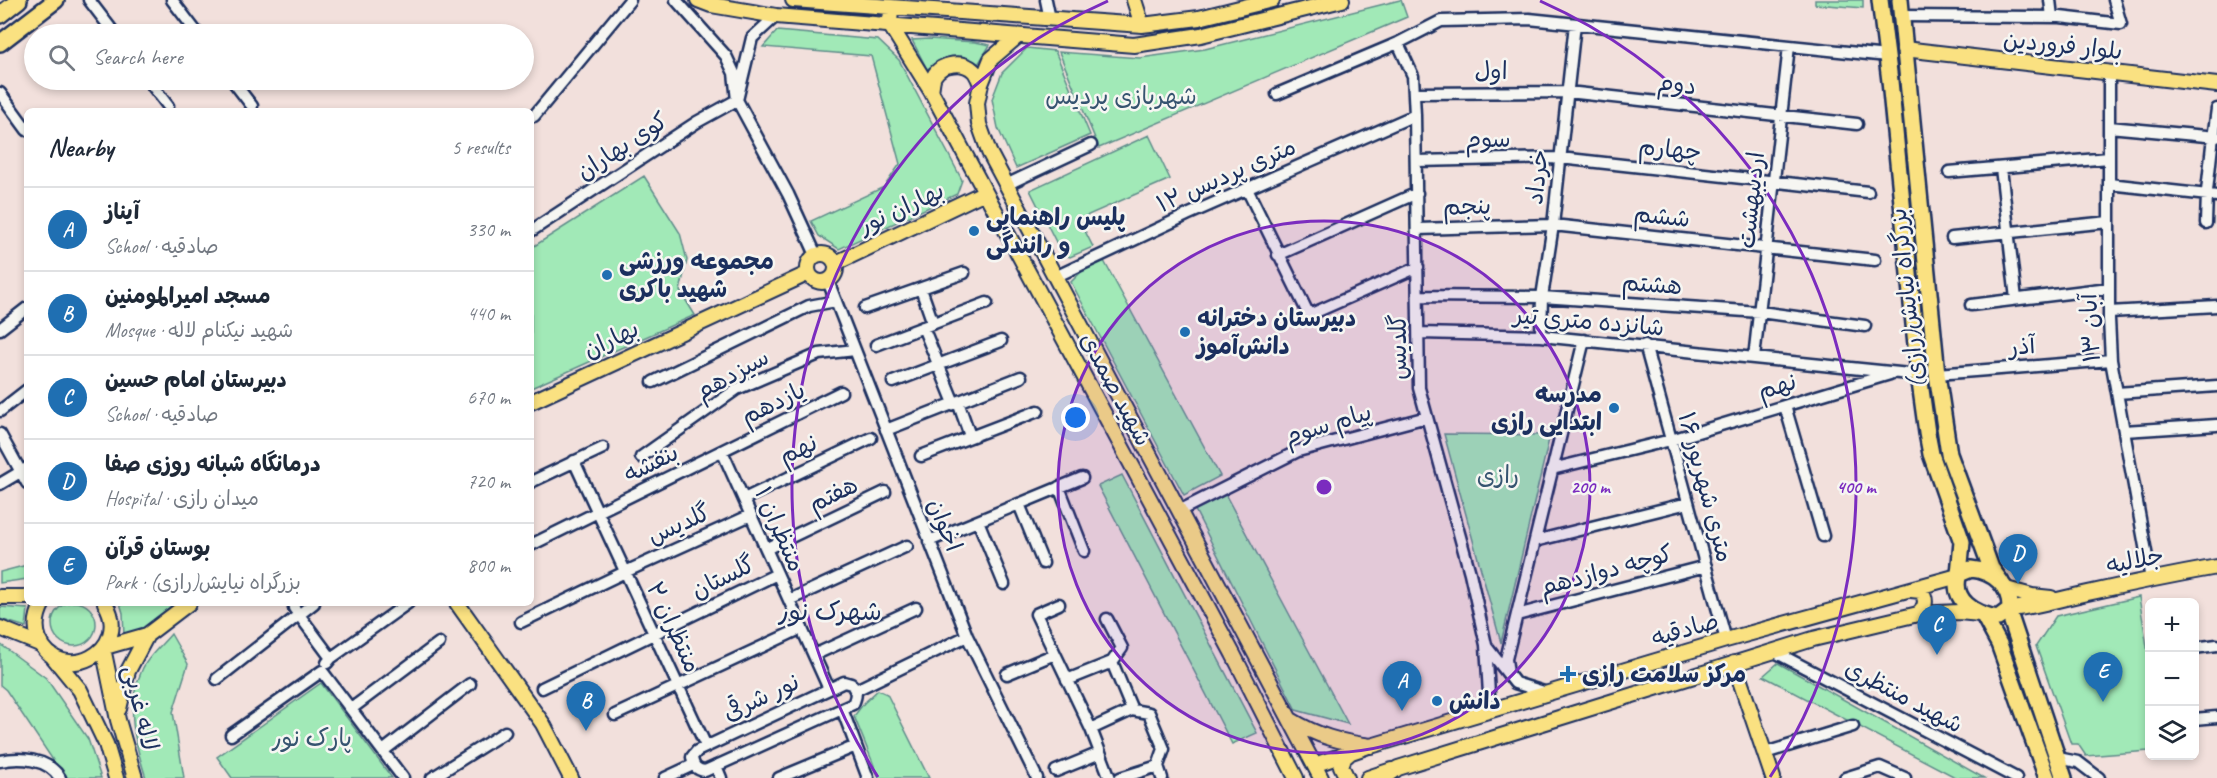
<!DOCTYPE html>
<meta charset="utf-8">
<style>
body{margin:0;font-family:Caveat,"Playpen Sans Arabic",sans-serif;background:#f6f6f7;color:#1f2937}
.controls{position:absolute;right:18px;bottom:18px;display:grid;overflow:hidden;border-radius:9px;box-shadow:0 3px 9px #0003}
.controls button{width:54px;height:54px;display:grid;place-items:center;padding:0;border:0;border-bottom:2px solid #e0e1e3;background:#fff;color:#1f2937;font:30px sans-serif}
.you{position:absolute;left:1076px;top:418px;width:21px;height:21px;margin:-15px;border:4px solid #fff;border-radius:50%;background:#1a73e8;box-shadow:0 0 0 9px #1a73e833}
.badge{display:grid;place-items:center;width:39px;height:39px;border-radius:50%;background:#1f6fb2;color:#fff;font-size:20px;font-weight:700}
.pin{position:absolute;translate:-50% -50px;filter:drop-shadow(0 2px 3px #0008)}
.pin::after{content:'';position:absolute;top:32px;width:21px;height:18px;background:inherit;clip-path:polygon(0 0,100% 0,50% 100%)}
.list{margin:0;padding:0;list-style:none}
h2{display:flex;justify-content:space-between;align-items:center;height:78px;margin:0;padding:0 24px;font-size:26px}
h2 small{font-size:20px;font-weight:400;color:#747a83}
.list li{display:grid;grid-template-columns:39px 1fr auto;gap:18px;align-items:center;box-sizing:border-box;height:84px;padding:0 24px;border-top:2px solid #e0e1e3}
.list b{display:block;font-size:22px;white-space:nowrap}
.list p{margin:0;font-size:20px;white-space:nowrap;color:#747a83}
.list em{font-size:20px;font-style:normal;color:#747a83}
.icon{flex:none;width:33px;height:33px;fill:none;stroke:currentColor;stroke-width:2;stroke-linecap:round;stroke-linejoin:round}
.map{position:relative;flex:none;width:2217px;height:778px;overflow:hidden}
.search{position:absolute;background:#fff;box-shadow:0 3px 9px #0003;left:24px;top:24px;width:510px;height:66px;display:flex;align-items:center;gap:15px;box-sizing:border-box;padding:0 21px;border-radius:33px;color:#747a83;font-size:22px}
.panel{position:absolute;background:#fff;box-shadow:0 3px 9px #0003;left:24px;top:108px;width:510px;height:498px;border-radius:9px}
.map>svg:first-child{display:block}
.green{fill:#a1e9b7;stroke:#5e8c8a;stroke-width:1.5}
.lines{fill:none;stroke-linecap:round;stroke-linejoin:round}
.minor-casing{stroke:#1b2f5e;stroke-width:15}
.major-casing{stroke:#1b2f5e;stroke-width:18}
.highway-casing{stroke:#1b2f5e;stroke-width:20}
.minor{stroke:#f6f6f2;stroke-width:10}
.major{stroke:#fae181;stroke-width:14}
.highway{stroke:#fae181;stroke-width:15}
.ring{fill:none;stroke:#7b2cbf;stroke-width:3}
.poi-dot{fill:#1f6fb2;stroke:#f6f6f2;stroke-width:2}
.labels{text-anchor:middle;stroke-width:5;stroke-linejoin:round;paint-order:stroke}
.street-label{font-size:24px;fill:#1b2f5e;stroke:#f6f6f2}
.park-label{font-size:24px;fill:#365470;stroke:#f6f6f2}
.poi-label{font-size:24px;font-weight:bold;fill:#1b2f5e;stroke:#f6f6f2;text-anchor:start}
.neighbourhood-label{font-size:26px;fill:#1b2f5e;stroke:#f6f6f2}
.centre{fill:#7b2cbf;stroke:#f6f6f2;stroke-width:3}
.ring-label{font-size:18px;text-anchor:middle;font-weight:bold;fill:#7b2cbf;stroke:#f6f6f2;stroke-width:5;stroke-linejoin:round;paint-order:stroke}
</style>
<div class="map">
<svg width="2217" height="778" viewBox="0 0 2217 778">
<rect width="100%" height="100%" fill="#f2e0dc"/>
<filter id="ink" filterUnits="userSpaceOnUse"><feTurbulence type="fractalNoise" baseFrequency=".0167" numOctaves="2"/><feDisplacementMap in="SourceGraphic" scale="12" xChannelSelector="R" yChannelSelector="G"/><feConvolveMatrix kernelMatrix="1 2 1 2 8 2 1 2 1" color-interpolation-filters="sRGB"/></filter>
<g filter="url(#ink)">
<path class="green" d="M1400 0H1401L1407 17 1099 148 1059 52 1140 58 1205 49Z
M1815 0H1863V8L1815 4Z
M777 31 878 40 899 60 962 180 957 194 839 249 819 236 811 221 884 187 900 164 871 56 763 47Z
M929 39 975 42 990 45 977 66C960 51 945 59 927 69L912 40Z
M1027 48 1055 51 1090 135 1016 168 998 128 992 99 1002 73Z
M1149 135 1170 179 1079 219 1093 247 1070 257 1062 254 1030 190Z
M644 176 680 233 687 260 680 291 695 315 531 388V248Z
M1104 261 1220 476 1184 495 1071 282 1083 270Z
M1444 434 1550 435 1501 643Z
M1122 475 1257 733 1232 744 1098 486Z
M1224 492 1348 724 1296 710 1194 508Z
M27 565V579L0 583V572Z
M2139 597 2149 659V751L2086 756 2078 744H2071L2036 646 2056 616Z
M52 624a22 22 0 1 1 44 0a22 22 0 1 1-44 0Z
M120 603H181L144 630 124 636 123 613Z
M0 607 28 609 26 627 0 619Z
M171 634 188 664 173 712 184 778H146C134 740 125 708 142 670 147 657 162 645 171 634Z
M0 644 46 678 88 739 101 778H65L6 690 0 685Z
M1778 663 1984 778H1957L1763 676Z
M321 683 392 778H232L217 757Z
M878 690 887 694 929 778H879L854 716 864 703Z"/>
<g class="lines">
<defs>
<path id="minor" d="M89 0 115 34
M172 0 198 34
M676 0 726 56 734 73 737 100 752 38 776 16
M1046 0 1050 19
M2050 0 2052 17
M1901 16 2060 17 2121 24 2114 0
M1398 43 1413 76 1415 115 1419 388 1470 573 1486 645 1489 694 1483 711
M2109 73V319L2111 360 2151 579
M148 80 168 106
M232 80 252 106
M0 93 27 130
M1414 93 1568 92 1857 124
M1277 94 1398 43 1441 21 1529 19 1887 56
M534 116 630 0
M2109 127 2217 137
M2214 131 2217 109
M1416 161 1560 158 1868 192
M2001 168 2016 299
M1949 172 2109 158
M2109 184 2217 196
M1006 185 1091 145
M1247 189 1309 315 1418 267
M2207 191 2213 136
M2206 223 2207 194
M1418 229 1553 225 1875 260
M531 231 697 122 737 100 788 194 816 255
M1952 238 2109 222
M1278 255 1417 193
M1055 277 1187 215 1415 115
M828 281 967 636 1037 778
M921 289 933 323
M1419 296 1542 297 1760 312 1865 326
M1971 305 2109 288
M865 308 964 273
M2109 312 2217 306
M923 327 954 403
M0 329 27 308
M1420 333 1541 336 1919 375
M1541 336 1542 297 1553 225 1575 24
M876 345 987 303
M1645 345 1726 640
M1754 358 1789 46
M1937 374 2111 360
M653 382 809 306 836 301
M893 382 1001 341
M2117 393 2217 386
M958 402 970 436
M1785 406 1823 536
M0 411 27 390
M886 430 1021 377
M2124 431 2217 425
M0 434 27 483
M722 451 829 689
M921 456 1038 411
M641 457 737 389 819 354 855 350
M574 461 706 746
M1552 469 1671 440 1890 374
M531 482 603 448
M0 484 27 468
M1059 487 1084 551
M744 499 871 438
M1019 504 1043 563
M1179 511 1298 451 1427 417
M978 521 1004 584
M929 541 1082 478
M1535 541 1688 503
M531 545 841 392
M766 549 885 492
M789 600 907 546
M1059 604 1036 614 1091 729 1110 778
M294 608 331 658 327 663
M1517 615 1706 566
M521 622 625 572 751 515
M1486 646 1515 683 1547 693
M2194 648 2217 645
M1773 651 2016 778
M814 655 916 608
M331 658 408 603
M1112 662 1132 710
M1007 674 1055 654
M1508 674 1506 659 1584 340
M217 679 314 603
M1067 680 1112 662 1122 648 1107 619
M844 682 851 684C857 691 857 695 853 704L705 771C696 770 693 766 692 757L697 751Z
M542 688 777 574
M856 690 967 636
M351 709 439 643
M842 709 868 778
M615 715 802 628
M2194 719 2217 717
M1091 729 1132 710 1149 713 1164 749 1158 766 1162 778
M231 735 322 671 403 778
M383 751 470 684
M1765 753 1853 726
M2058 758 2078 762 2099 778
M0 761C20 757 48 758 60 778
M716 766 721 778
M1056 771 1100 753
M432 778 505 732
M665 778 693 765
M779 778 856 746
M1120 778 1158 766
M1845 778 1880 767 1905 778"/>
<path id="major" d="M698 0 711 5 776 16 1134 45 1201 35 1342 0
M793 0 1142 25 1199 18 1272 0
M1134 0 1142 25
M891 8 890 25 931 91 1233 654 1296 778
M1018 36 991 59 981 84 977 103 979 124 989 152 1321 778
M1904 49 2217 85
M931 91C932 87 932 80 934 76 941 63 964 60 974 71 977 74 979 80 981 84
M808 268a14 14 0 1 1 28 0a14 14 0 1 1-28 0Z
M836 263 985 192
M531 402 809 273
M2006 589 2032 596 2051 598
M1911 590 1921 591C1927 599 1926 608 1918 614
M0 597H27
M43 603C37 614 34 626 39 639 60 688 134 651 105 603
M457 603 543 724 571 778
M2010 609C2035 607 2059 599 2083 594 2128 584 2172 575 2217 567
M0 628 42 645
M105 647 147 635 189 603
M103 648 118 720 135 778
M53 657 80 690 106 744 116 778
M1734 663 1773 778
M119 709 128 671 147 635
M1291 720C1317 736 1340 742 1371 746L1726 640 1958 576
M1314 765 1366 747
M1347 778 1341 766 1344 758 1351 752
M1368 778 1392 770
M1384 778 1398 768 1813 639 1918 614 1959 612 1980 614"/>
<path id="highway" d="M1880 0 1890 81 1919 375 1927 433 1931 454 1962 542 1959 574
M1900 0 1937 374 1949 454 1991 568 2001 582
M0 15 19 0
M0 43 56 0
M1971 569C1993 571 2011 586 2010 609L1998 618C1975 615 1950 600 1959 574Z
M2008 610 2064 778
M1984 616 1999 644 2047 778"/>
</defs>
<use href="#minor" class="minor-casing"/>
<use href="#major" class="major-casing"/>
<use href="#highway" class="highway-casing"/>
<use href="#minor" class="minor"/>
<use href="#major" class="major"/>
<use href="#highway" class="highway"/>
</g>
</g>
<circle cx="1324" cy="487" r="266" fill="#7b2cbf" fill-opacity=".12"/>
<g class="ring">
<circle cx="1324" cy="487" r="266"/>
<path d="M878 777A532 532 0 0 1 1108 1M1540 1A532 532 0 0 1 1770 777"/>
</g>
<g class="poi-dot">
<circle cx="974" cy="231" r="6"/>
<circle cx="607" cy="275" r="6"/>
<circle cx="1185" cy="332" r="6"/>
<circle cx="1614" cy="408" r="6"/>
<path d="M1565 665h6v6h6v6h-6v6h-6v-6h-6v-6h6z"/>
<circle cx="1437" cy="701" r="6"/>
</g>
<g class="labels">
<g class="street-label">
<text transform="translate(2063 45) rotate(6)" y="8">بلوار فروردین</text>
<text x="1491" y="79">اول</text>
<text transform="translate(1677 84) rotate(7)" y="8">دوم</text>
<text transform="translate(1488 139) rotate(-1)" y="8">سوم</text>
<text transform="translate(622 146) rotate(-33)" y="8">کوی بهاران</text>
<text transform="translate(1670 149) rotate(6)" y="8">چهارم</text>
<text transform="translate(1226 175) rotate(-24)" y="8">۱۲ متری پردیس</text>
<text transform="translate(1537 177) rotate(-84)" y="8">خرداد</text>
<text transform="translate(1751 200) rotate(-84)" y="8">اردیبهشت</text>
<text transform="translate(1467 206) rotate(-1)" y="8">پنجم</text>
<text transform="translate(901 208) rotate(-25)" y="8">بهاران نور</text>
<text transform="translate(1662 216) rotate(6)" y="8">ششم</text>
<text transform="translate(1652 284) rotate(4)" y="8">هشتم</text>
<text transform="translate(1907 298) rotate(-96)" y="8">بزرگراه نیایش(رازی)</text>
<text transform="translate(1589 321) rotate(5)" y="8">شانزده متری تیر</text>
<text transform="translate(2090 328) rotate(-93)" y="8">۱۳ آبان</text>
<text transform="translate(611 339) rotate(-25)" y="8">بهاران</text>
<text transform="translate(2022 346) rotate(-5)" y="8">آذر</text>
<text transform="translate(1398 347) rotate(-90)" y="8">گلدیس</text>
<text transform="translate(732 374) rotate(-29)" y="8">سیزدهم</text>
<text transform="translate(1777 386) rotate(-17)" y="8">نهم</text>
<text transform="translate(1116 389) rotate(62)" y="8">شهید صمدی</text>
<text transform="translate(773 403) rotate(-26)" y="8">یازدهم</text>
<text transform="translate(1328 424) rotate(-17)" y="8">پیام سوم</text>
<text transform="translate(798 449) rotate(-25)" y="8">نهم</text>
<text transform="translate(651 463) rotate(-26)" y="8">بنفشه</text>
<text transform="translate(1706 487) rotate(75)" y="8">۱۶ متری شهریور</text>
<text transform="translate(833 494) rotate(-26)" y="8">هفتم</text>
<text transform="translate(679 524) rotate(-24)" y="8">گلدیس</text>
<text transform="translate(945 525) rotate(68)" y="8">اخوان</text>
<text transform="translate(780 529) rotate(66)" y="8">منتظران ۱</text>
<text transform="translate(2135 560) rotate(-11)" y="8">جلالیه</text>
<text transform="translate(1606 570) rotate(-15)" y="8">کوچه دوازدهم</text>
<text transform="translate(723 577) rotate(-26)" y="8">گلستان</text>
<text transform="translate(674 627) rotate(65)" y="8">منتظران ۲</text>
<text transform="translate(1685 629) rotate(-16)" y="8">صادقیه</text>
<text transform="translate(1904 696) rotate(28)" y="8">شهید منتظری</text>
<text transform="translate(761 697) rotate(-25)" y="8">نور شرقی</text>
<text transform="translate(141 708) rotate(77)" y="8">لاله غربی</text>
</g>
<g class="park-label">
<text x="1121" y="104">شهربازی پردیس</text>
<text x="1498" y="483">رازی</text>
<text x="312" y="746">پارک نور</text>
</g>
<g class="poi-label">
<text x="986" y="225">پلیس راهنمایی<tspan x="986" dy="28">و رانندگی</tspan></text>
<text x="619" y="269">مجموعه ورزشی<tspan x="619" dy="28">شهید باکری</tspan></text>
<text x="1197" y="326">دبیرستان دخترانه<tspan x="1197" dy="28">دانش‌آموز</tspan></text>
<text x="1602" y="402" text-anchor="end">مدرسه<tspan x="1602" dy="28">ابتدایی رازی</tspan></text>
<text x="1582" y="682">مرکز سلامت رازی</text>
<text x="1449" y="709">دانش</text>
</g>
<g class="neighbourhood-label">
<text x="830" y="620">شهرک نور</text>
</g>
</g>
<circle cx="1324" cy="487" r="9" class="centre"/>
<g class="ring-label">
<text x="1590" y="493">200 m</text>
<text x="1856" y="493">400 m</text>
</g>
</svg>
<div class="controls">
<button>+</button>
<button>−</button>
<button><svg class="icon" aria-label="layers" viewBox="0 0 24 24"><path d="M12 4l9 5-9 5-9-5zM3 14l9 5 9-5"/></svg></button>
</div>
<div class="you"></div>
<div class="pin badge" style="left:1402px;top:711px">A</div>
<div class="pin badge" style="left:586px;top:731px">B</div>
<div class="pin badge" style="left:1937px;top:655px">C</div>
<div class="pin badge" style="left:2018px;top:584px">D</div>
<div class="pin badge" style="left:2103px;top:702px">E</div>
<div class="search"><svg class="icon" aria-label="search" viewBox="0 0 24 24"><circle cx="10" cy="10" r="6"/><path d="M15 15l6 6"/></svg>Search here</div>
<section class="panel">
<h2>Nearby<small>5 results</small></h2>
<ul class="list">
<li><span class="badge">A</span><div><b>آیناز</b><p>School · صادقیه</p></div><em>330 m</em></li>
<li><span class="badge">B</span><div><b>مسجد امیرالمومنین</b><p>Mosque · شهید نیکنام لاله</p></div><em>440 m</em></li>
<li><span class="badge">C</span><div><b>دبیرستان امام حسین</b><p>School · صادقیه</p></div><em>670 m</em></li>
<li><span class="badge">D</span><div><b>درمانگاه شبانه روزی صفا</b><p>Hospital · میدان رازی</p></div><em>720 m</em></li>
<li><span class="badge">E</span><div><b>بوستان قرآن</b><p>Park · بزرگراه نیایش(رازی)</p></div><em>800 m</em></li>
</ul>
</section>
</div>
